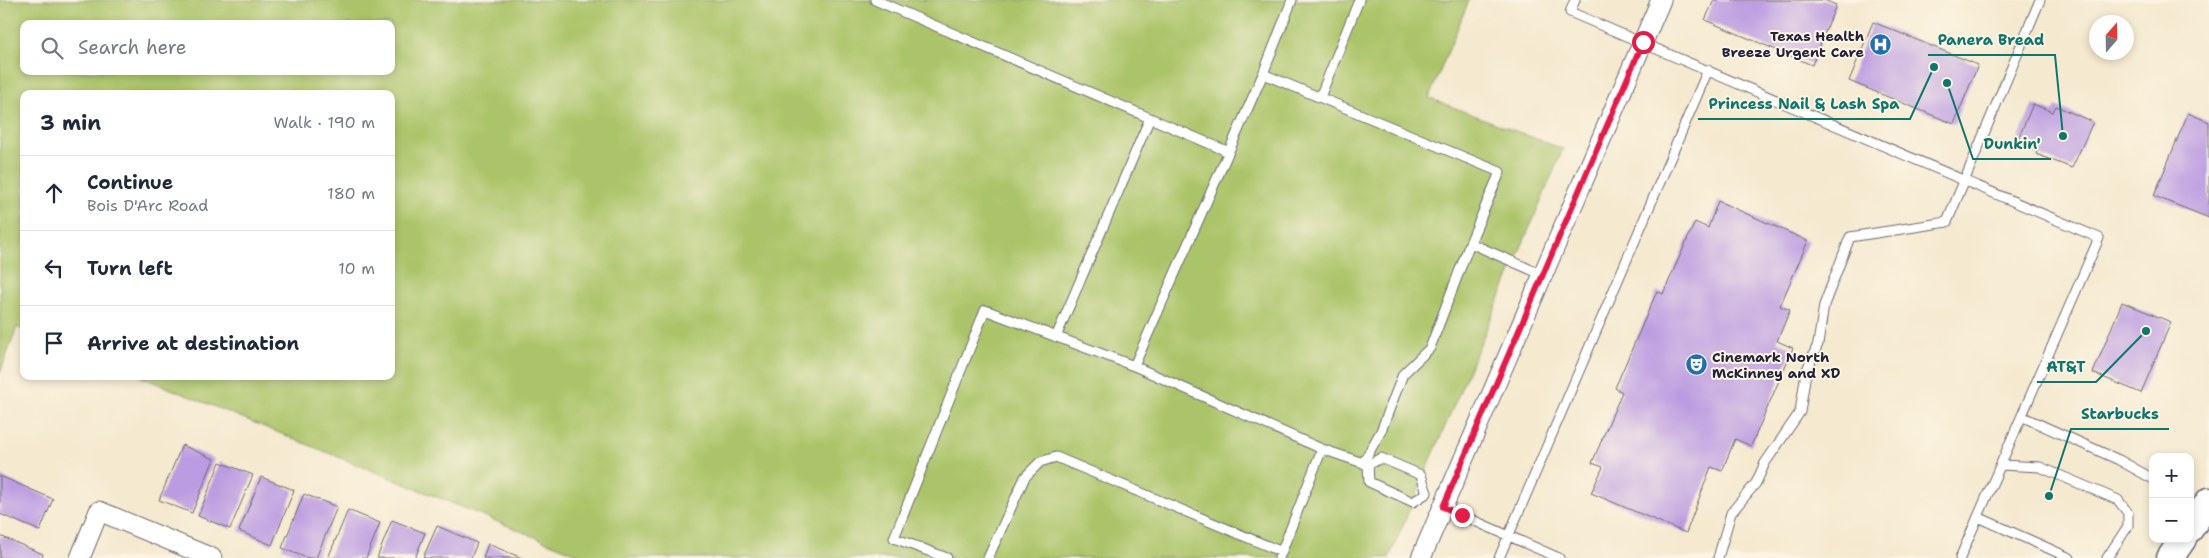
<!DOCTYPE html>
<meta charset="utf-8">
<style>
body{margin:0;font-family:"Shantell Sans",sans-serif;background:#f2f2f3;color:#1f2937}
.controls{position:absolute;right:15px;bottom:15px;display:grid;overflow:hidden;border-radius:10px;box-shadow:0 2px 8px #0003}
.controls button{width:45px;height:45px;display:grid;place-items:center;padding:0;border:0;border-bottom:1px solid #e0e1e3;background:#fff;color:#1f2937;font:25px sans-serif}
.compass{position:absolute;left:2089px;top:15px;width:45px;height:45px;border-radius:50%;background:#fff;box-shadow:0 2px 8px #0003;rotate:20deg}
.stop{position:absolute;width:15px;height:15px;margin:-11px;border:4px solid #e11d48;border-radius:50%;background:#fff}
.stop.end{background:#e11d48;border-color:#fff;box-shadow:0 1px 5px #0008}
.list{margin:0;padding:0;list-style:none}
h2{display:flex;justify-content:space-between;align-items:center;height:65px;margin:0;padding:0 20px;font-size:21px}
h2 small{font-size:16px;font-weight:400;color:#747a83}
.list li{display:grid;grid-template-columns:32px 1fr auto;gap:15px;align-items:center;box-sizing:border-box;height:75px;padding:0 20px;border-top:1px solid #e0e1e3}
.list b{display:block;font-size:19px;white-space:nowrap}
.list p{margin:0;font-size:16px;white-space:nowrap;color:#747a83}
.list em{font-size:16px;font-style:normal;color:#747a83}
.icon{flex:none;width:28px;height:28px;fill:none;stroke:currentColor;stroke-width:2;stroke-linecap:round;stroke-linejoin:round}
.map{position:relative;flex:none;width:2209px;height:558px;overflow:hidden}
.search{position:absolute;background:#fff;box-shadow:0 2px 8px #0003;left:20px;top:20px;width:375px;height:55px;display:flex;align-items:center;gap:12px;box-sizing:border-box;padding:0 18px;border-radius:10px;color:#747a83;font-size:19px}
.panel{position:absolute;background:#fff;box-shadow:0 2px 8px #0003;left:20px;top:90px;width:375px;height:290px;border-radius:10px}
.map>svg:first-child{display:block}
.green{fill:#acc469;stroke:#677352;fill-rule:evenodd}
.building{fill:#bb9be1}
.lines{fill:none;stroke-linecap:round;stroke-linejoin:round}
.lane-casing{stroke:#6c686f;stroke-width:11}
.street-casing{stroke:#6c686f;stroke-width:21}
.secondary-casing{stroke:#6c686f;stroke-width:29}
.lane{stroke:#fff;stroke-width:9}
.street{stroke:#fff;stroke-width:19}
.secondary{stroke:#fff;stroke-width:26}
.route{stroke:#e11d48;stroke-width:6}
.labels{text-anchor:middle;stroke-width:4;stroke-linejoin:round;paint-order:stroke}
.poi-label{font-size:14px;font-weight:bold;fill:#22223b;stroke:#fcf5e5;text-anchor:end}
.leader{fill:none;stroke:#0f766e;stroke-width:2}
.callout-dot{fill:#0f766e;stroke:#fcf5e5;stroke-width:2}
.callout-label{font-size:15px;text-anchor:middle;font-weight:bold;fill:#0f766e;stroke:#fcf5e5;stroke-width:4;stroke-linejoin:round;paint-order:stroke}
</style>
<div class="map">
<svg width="2209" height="558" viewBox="0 0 2209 558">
<rect width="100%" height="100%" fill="#fcf5e5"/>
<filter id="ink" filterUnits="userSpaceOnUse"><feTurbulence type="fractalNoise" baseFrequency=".02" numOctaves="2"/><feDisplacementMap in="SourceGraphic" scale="10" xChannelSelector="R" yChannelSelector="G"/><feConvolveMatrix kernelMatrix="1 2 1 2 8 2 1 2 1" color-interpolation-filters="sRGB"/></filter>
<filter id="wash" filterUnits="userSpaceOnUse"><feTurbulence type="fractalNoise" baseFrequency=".0096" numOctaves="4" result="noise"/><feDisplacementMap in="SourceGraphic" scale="20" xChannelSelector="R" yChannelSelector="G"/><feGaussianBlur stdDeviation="1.12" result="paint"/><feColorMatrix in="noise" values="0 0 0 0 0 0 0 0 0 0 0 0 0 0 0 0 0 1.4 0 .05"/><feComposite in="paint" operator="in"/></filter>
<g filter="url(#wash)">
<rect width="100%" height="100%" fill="#f5e9cf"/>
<path class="green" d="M0 0H1469L1429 98 1563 149 1389 558H587L139 376H391V94H24V330L17 327 0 373ZM24 24H391V71H24Z"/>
<g id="blocks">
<path class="building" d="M1714 0H1824L1836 5 1812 65 1705 20Z
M1873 22 1978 65 1954 124 1849 81Z
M2033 104 2053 112 2056 106 2093 122 2072 168 2036 154 2038 147 2018 139Z
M2188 113 2209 122V218L2154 196Z
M1718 201 1808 241 1780 306 1790 310 1777 341 1793 348 1751 446 1735 439 1722 471 1711 467 1686 533 1591 493 1603 467 1592 463 1622 392 1615 388 1657 291 1663 294 1695 222 1708 228Z
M2122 302 2171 322 2141 393 2093 373Z
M182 445 214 459 192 513 159 500Z
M220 462 253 475 230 529 198 516Z
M0 476 53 499 40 531 0 514Z
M261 477 294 490 272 545 239 531Z
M304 494 337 507 316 558H307L282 548Z
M348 510 380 523 366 558H328Z
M392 520 425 533 415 558H377Z
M437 526 477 543 471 558H423Z
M0 536 43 554 42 558H0Z
M488 544 522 558H483Z"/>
</g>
</g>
<g filter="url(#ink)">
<use href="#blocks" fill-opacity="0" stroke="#6c686f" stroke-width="1"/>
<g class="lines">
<defs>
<path id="lane" d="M875 0 1229 152
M1575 0 1570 12 2099 238 1960 558
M1263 74 1292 0
M1320 97 1359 0
M1056 337 1150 118
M1134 366 1263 74 1500 172 1470 243 1543 275
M2023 417 2119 460 2153 479
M1322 449 1363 463 1381 431 1403 374 1430 348 1470 243
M1363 463 1368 465 1381 458 1421 475 1427 493
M1368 465 1369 482 1413 502 1427 493
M2001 465 2040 467 2118 500 2128 513V526L2107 558
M1443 507 1559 558
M1978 517 2070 558
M947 558 894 538 985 310 1134 366 1322 449 1279 558
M988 558 1025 477 1040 462 1056 457 1282 552
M1499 558 1708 70
M1718 558 1731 513 1756 483 1765 463 1800 412 1806 372 1818 344 1824 305 1850 237 1947 222 2040 0"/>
<path id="street" d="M80 558 99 511 212 558
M1421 558 1661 0"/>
<path id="secondary" d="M2190 529 2209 501
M2170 558 2183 539"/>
</defs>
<use href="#lane" class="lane-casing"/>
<use href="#street" class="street-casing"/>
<use href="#secondary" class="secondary-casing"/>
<use href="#lane" class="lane"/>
<use href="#street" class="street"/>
<use href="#secondary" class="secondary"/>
</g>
</g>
<g class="lines" filter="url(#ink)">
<path class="route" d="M1462 515 1443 507 1446 500 1643 42"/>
</g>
<defs>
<symbol id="hospital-disc" viewBox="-11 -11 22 22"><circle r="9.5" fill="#1f6fb2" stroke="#fcf5e5"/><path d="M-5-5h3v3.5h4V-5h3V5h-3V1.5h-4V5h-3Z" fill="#fff"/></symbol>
<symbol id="theatre-disc" viewBox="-11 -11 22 22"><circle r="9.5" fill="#1f6fb2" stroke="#fcf5e5"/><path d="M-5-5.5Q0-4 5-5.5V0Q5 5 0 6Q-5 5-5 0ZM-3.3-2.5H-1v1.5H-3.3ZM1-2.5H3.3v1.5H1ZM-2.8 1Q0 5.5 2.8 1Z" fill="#fff"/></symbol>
</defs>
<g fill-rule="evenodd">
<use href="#hospital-disc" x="1868" y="32" width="25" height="25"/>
<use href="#theatre-disc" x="1684" y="352" width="25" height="25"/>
</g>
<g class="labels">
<g class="poi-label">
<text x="1864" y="41">Texas Health<tspan x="1864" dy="16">Breeze Urgent Care</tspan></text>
<text x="1712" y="362" text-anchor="start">Cinemark North<tspan x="1712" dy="16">McKinney and XD</tspan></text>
</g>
</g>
<path class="leader" d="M2063 136L2055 55H1928M1934 67L1910 119H1698M1947 83L1973 159H2051M2146 331L2096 382H2037M2049 496L2071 429H2169"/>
<g class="callout-dot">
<circle cx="2063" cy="136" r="5"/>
<circle cx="1934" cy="67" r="5"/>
<circle cx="1947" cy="83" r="5"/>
<circle cx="2146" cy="331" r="5"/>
<circle cx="2049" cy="496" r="5"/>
</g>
<g class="callout-label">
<text x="1991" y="45">Panera Bread</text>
<text x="1804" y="109">Princess Nail &amp; Lash Spa</text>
<text x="2012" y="149">Dunkin'</text>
<text x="2066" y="372">AT&amp;T</text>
<text x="2120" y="419">Starbucks</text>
</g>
</svg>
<div class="controls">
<button>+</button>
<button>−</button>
</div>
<svg class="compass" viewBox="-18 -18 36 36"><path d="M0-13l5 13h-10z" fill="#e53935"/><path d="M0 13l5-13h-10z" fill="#747a83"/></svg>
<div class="stop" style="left:1643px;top:42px"></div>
<div class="stop end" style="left:1462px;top:515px"></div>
<div class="search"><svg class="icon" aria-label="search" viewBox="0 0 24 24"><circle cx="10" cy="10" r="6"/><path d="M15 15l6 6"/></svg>Search here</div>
<section class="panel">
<h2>3 min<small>Walk · 190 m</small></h2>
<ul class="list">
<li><svg class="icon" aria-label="ahead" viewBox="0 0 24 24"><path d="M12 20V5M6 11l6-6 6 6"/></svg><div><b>Continue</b><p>Bois D'Arc Road</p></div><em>180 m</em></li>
<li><svg class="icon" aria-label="left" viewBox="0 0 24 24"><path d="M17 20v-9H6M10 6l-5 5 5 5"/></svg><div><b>Turn left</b></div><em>10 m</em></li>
<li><svg class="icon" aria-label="arrive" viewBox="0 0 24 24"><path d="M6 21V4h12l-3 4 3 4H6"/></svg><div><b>Arrive at destination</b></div></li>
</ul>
</section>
</div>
